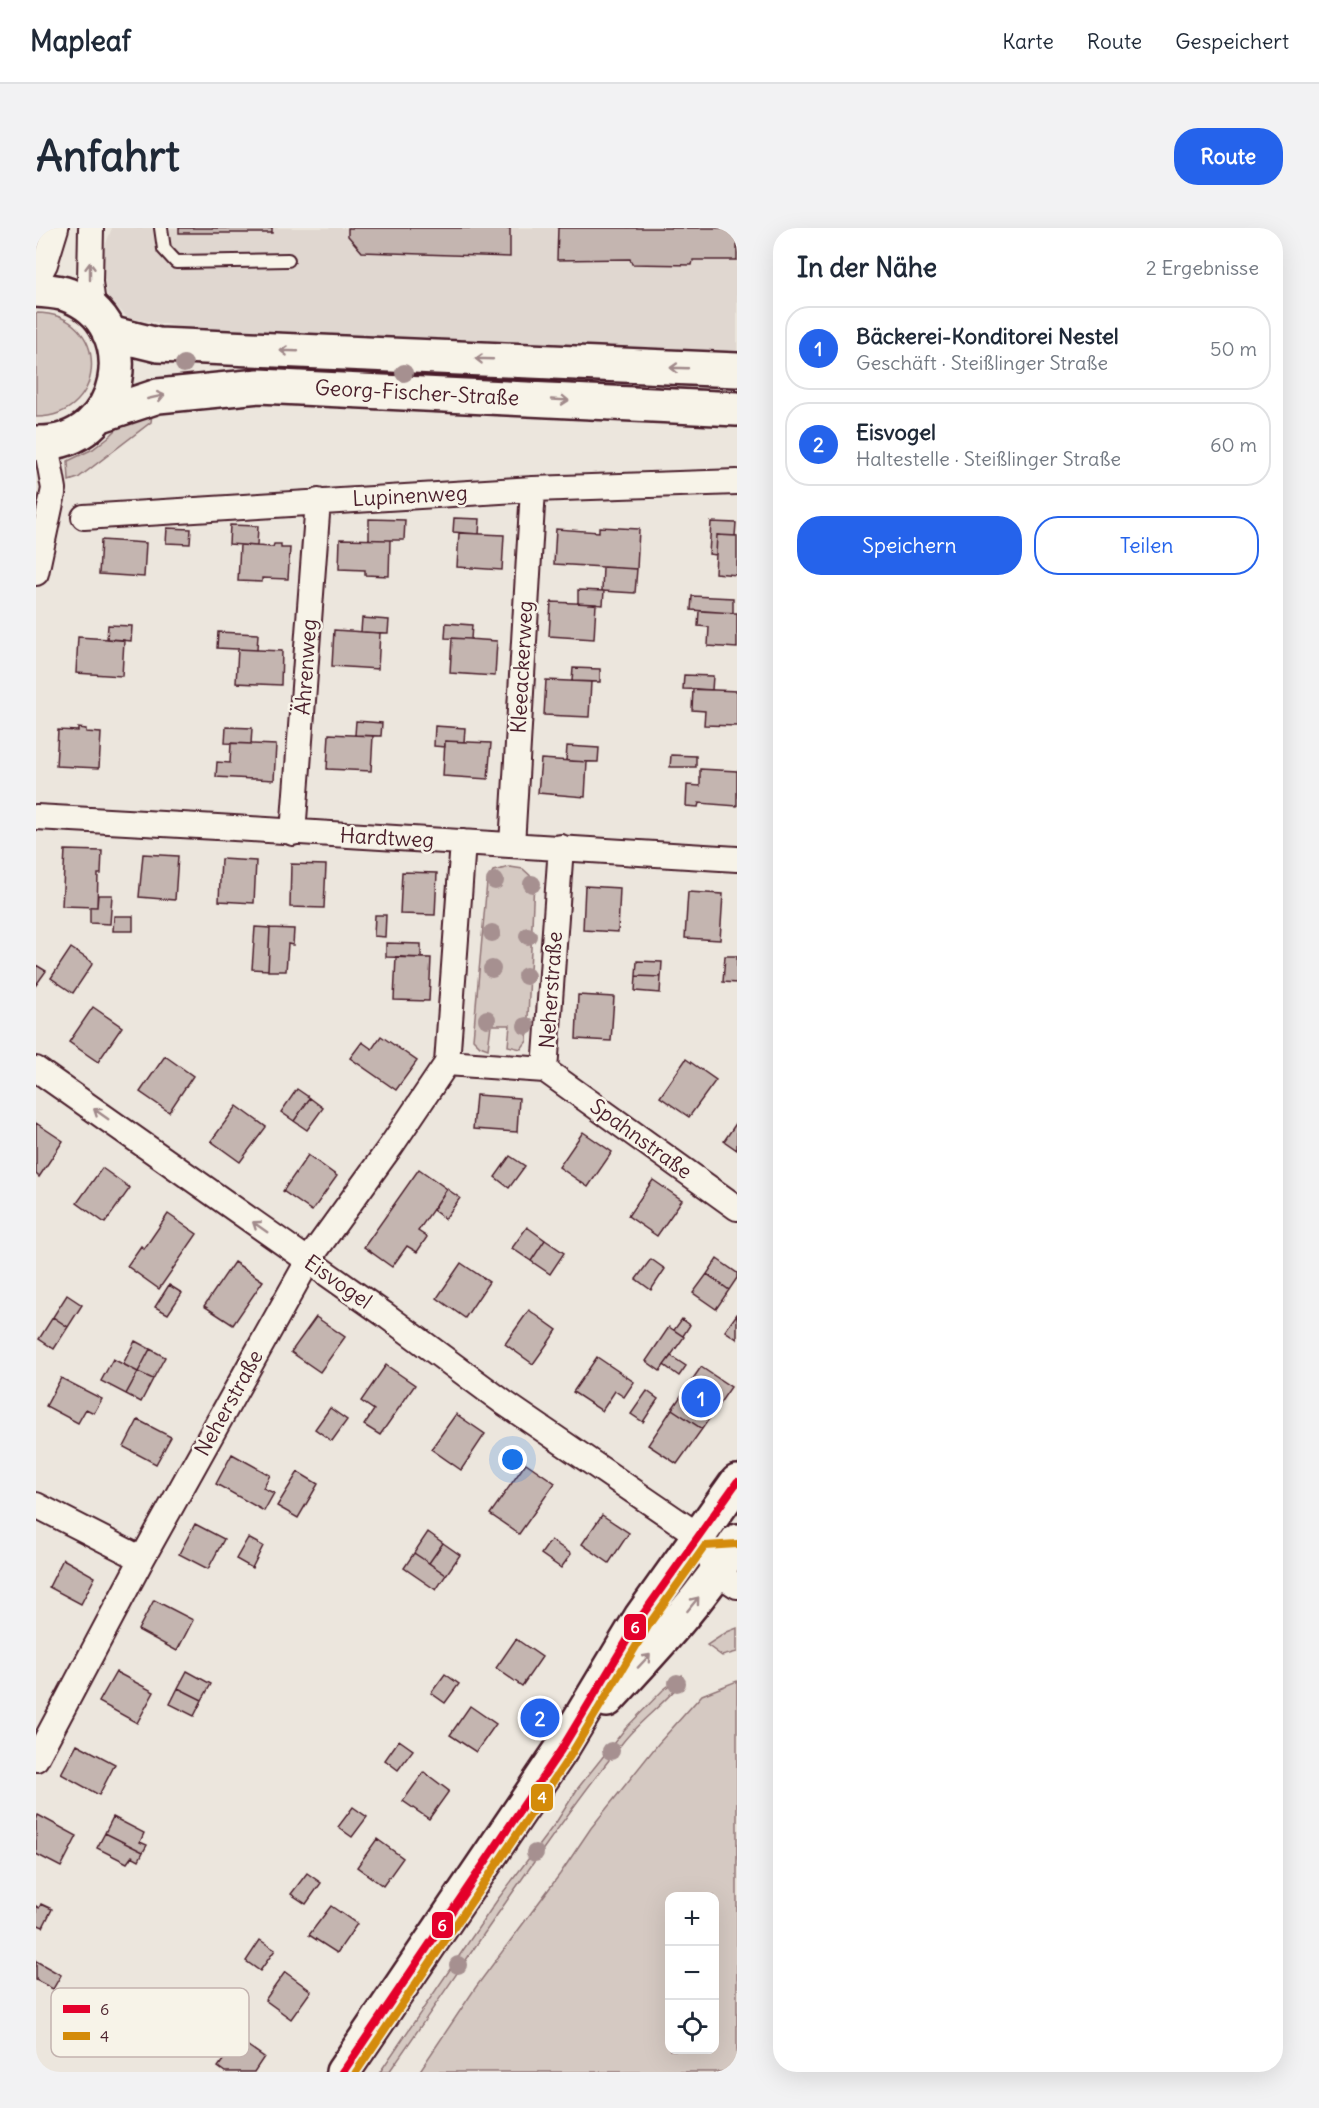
<!DOCTYPE html>
<html lang="de">
<meta charset="utf-8">
<style>
body{margin:0;font-family:Delius,sans-serif;background:#f2f2f3;color:#1f2937}
.controls{position:absolute;right:18px;bottom:18px;display:grid;overflow:hidden;border-radius:12px;box-shadow:0 6px 24px #0002}
.controls button{width:54px;height:54px;display:grid;place-items:center;padding:0;border:0;border-bottom:2px solid #e0e1e3;background:#fff;color:#1f2937;font:30px sans-serif}
.you{position:absolute;left:477px;top:1232px;width:21px;height:21px;margin:-15px;border:4px solid #fff;border-radius:50%;background:#1a73e8;box-shadow:0 0 0 9px #1a73e833}
.badge{display:grid;place-items:center;width:39px;height:39px;border-radius:50%;background:#2563eb;color:#fff;font-size:20px;font-weight:700}
.pin{position:absolute;translate:-50% -50%;border:3px solid #fff;box-shadow:0 2px 6px #0006}
.list{margin:0;padding:0;list-style:none}
h2{display:flex;justify-content:space-between;align-items:center;height:78px;margin:0;padding:0 24px;font-size:26px}
h2 small{font-size:20px;font-weight:400;color:#747a83}
.list li{display:grid;grid-template-columns:39px 1fr auto;gap:18px;align-items:center;box-sizing:border-box;height:84px;margin:0 12px 12px;padding:0 12px;border:2px solid #e0e1e3;border-radius:24px}
.list b{display:block;font-size:22px;white-space:nowrap}
.list p{margin:0;font-size:20px;white-space:nowrap;color:#747a83}
.list em{font-size:20px;font-style:normal;color:#747a83}
.actions{display:flex;gap:12px;padding:18px 24px}
.actions a{flex:1;padding:14px 0;border:2px solid #2563eb;border-radius:24px;text-align:center;font-size:21px;color:#2563eb}
.actions .main{background:#2563eb;color:#fff}
.icon{flex:none;width:33px;height:33px;fill:none;stroke:currentColor;stroke-width:2;stroke-linecap:round;stroke-linejoin:round}
.map{position:relative;flex:none;width:701px;height:1844px;overflow:hidden;border-radius:24px}
header{display:flex;align-items:center;gap:36px;box-sizing:border-box;height:84px;padding:0 30px;background:#fff;border-bottom:2px solid #e0e1e3}
header strong{font-size:28px}
nav{display:flex;gap:33px;margin-inline-start:auto;font-size:21px}
.intro{display:flex;align-items:center;justify-content:space-between;box-sizing:border-box;height:144px;padding:0 36px}
h1{margin:0;font-size:42px}
.button{padding:15px 27px;border-radius:24px;background:#2563eb;color:#fff;font-size:21px;font-weight:700}
main{display:flex;gap:36px;padding:0 36px}
aside{flex:1;background:#fff;border-radius:24px;box-shadow:0 6px 24px #0002}
.map>svg:first-child{display:block}
.built{fill:#e0d7d0}
.green{fill:#d5c9c2;stroke:#907476;stroke-width:1.5;fill-rule:evenodd}
.building{fill:#c4b5b0;stroke:#4a1f2b;stroke-width:1.5}
.lines{fill:none;stroke-linecap:round;stroke-linejoin:round}
.lane-casing{stroke:#4a1f2b;stroke-width:16}
.street-casing{stroke:#4a1f2b;stroke-width:28}
.secondary-casing{stroke:#4a1f2b;stroke-width:38}
.lane{stroke:#f7f3e8;stroke-width:12}
.street{stroke:#f7f3e8;stroke-width:24}
.secondary{stroke:#f7f3e8;stroke-width:33}
.bus-1-casing{stroke:#f7f3e8;stroke-width:12}
.bus-2-casing{stroke:#f7f3e8;stroke-width:12}
.bus-1{stroke:#e4002b;stroke-width:8}
.bus-2{stroke:#d48b09;stroke-width:8}
.tree{fill:#a69090}
.oneway{stroke:#a0898a}
.labels{text-anchor:middle;stroke-width:5;stroke-linejoin:round;paint-order:stroke}
.street-label{font-size:21px;fill:#4a1f2b;stroke:#f7f3e8}
.key{fill:#f7f3e8;stroke:#c3b3af;stroke-width:1.5}
.key-label{font-size:16px;fill:#4a1f2b}
.line-badge{stroke:#f7f3e8;stroke-width:2}
.badge-label{font-size:16px;text-anchor:middle;font-weight:bold;fill:#fff}
</style>
<header>
<strong>Mapleaf</strong>
<nav><a>Karte</a><a>Route</a><a>Gespeichert</a></nav>
</header>
<div class="intro"><h1>Anfahrt</h1><a class="button">Route</a></div>
<main>
<div class="map">
<svg width="701" height="1844" viewBox="0 0 701 1844">
<rect width="100%" height="100%" fill="#ece6dd"/>
<filter id="ink" filterUnits="userSpaceOnUse"><feTurbulence type="fractalNoise" baseFrequency=".0167" numOctaves="2"/><feDisplacementMap in="SourceGraphic" scale="12" xChannelSelector="R" yChannelSelector="G"/><feConvolveMatrix kernelMatrix="1 2 1 2 8 2 1 2 1" color-interpolation-filters="sRGB"/></filter>
<g filter="url(#ink)">
<path class="built" d="M76 0H701V137L172 103 92 90 72 70 64 31Z"/>
<path class="green" d="M0 85C75 85 73 189 0 189Z
M116 186 115 194 42 250 33 253 32 233 57 221 75 207 91 191Z
M474 639 487 641 498 651 491 813 485 821 472 818 474 797H455L452 821 444 818 437 811 451 654 457 643Z
M701 1400V1424L686 1428 671 1417 691 1404Z
M646 1447 647 1452C630 1475 605 1491 587 1514 504 1619 430 1734 353 1844H344L462 1671 521 1593 542 1560 589 1501 627 1462Z
M701 1453V1844H383L440 1759 524 1646 555 1600 622 1516 666 1467ZM678 1668V1822H634V1668Z"/>
<path class="building" d="M143 0H236V5H143Z
M312 0H474V29L326 24 312 8Z
M522 0H701V32H657L656 37 596 36 594 31 521 32Z
M418 290 444 291 443 306 417 304Z
M333 291 369 292 368 312H333Z
M675 294 700 295 699 308 681 307 680 327 673 326Z
M194 297 222 298 221 318 193 316Z
M563 299 603 301 601 341 518 336 520 301 563 304Z
M131 300 155 301 154 316 130 315Z
M423 305 468 307 466 342 421 339Z
M681 307 701 308V347L679 345Z
M304 311 354 312 353 348 329 347V342L303 341Z
M65 312 110 315 108 349 63 346Z
M238 316H245V320H254L252 351 226 350V354L202 353 204 317 237 319Z
M567 339 601 341 599 365 566 363Z
M542 362 568 363 567 377 542 375Z
M656 368 697 370V385L655 382Z
M515 374 560 376 558 411 513 408Z
M663 383 701 385V420L672 418 673 399 662 398Z
M326 390 353 392 352 405 325 404Z
M410 395 436 397 435 411 409 410Z
M72 397 96 398 95 413 71 411Z
M298 402 344 405 342 441 296 438Z
M182 404 222 406 221 422 181 420Z
M42 409 88 412 86 448 40 445Z
M416 410 461 413 459 448 414 445Z
M202 421 246 423 245 457 200 455Z
M537 440 564 441V454L536 453Z
M648 447 677 448 676 462 647 461Z
M510 452 555 454 553 489 508 487Z
M657 461 701 463V498L668 497 669 483 656 482Z
M320 493 346 495 345 508 319 507Z
M399 498 429 500 428 514 409 513V519L398 518Z
M190 499 216 500 215 516 189 515Z
M42 500 50 501V504L65 505 63 540 20 538 22 502 42 503Z
M293 506 337 508 335 543 291 541Z
M409 513 455 515 452 551 407 548Z
M195 515 240 517 238 552 180 549 181 534 194 535Z
M531 518 563 520 562 534 530 533Z
M635 527 660 528V539H634Z
M505 531 551 534 549 569 502 565Z
M664 541 701 543V578L663 575 662 579 650 578 651 557 664 558Z
M29 622 66 623 65 646H62L61 679 26 678Z
M107 626 142 628 139 672 103 669Z
M185 631 220 633 218 675 183 673Z
M255 636 290 637 288 680 254 679Z
M366 644 401 645 399 687 364 686Z
M549 658 584 660 582 704 547 702Z
M652 664 687 666 684 712 649 710Z
M62 667H76L74 696 54 695V679H61Z
M339 687H350L349 709 338 708Z
M78 688H97V703H77Z
M219 699 234 700 232 742 216 741Z
M234 700 258 701 257 717 252 716 250 743H232Z
M350 715 385 716V730L350 729Z
M35 720 57 735 37 765 15 750Z
M689 728H701V755L687 754Z
M360 729 395 730 393 773 358 772Z
M601 733 626 734 625 749 600 748Z
M0 737 10 743 0 757Z
M600 748 625 749 624 765 599 763Z
M542 767 578 769 575 813 540 811Z
M57 779 86 799 62 834 33 814Z
M345 808 381 833 360 862 314 830 326 814 336 821Z
M129 828 157 848 133 884 104 864Z
M650 831 680 852 653 889 624 869Z
M261 861 274 870 258 893 245 884Z
M440 867 483 870 481 904 437 901Z
M274 870 287 880 271 902 258 893Z
M201 878 230 899 204 934 175 913Z
M701 894V922L688 913Z
M0 895 27 913 3 949 0 946Z
M547 904 576 924 552 959 523 939Z
M272 927 301 948 276 983 247 963Z
M474 928 489 938 473 960 459 949Z
M66 940 94 960 69 995 41 975Z
M383 941 411 961 382 1003 391 1009 381 1024 371 1018 356 1039 328 1019Z
M617 952 646 972 621 1008 592 988Z
M411 961 424 970 409 991 397 982Z
M132 986 161 1006 123 1061 91 1038 105 1018 108 1021Z
M491 999 509 1012 495 1033 476 1020Z
M509 1012 528 1025 514 1046 495 1033Z
M615 1031 629 1041 615 1062 600 1051Z
M681 1031 701 1045V1050L693 1062 671 1046Z
M198 1034 227 1053 197 1097 168 1078Z
M425 1035 453 1054 429 1090 401 1070Z
M671 1046 693 1062 680 1081 657 1065Z
M133 1057 146 1065 132 1086 119 1079Z
M31 1067 46 1077 32 1099 17 1089Z
M493 1082 521 1102 497 1136 469 1116Z
M701 1086V1111L689 1103Z
M17 1089 32 1099 18 1121 3 1111Z
M280 1089 309 1109 284 1144 255 1124Z
M646 1091 654 1097 647 1108 638 1102Z
M633 1099 648 1109 624 1143 610 1133Z
M99 1113 114 1121 102 1144 87 1136Z
M114 1121 129 1129 117 1151 102 1144Z
M635 1128 650 1138 643 1148 628 1137Z
M561 1129 598 1154 588 1169 579 1163 566 1183 537 1164Z
M77 1131 102 1144 90 1166 65 1153Z
M350 1137 379 1157 344 1207 328 1197 338 1182 325 1173Z
M665 1139 695 1159 666 1201 636 1181Z
M102 1144 117 1151 105 1174 90 1166Z
M25 1150 66 1171 58 1185 50 1181 42 1195 10 1178Z
M611 1163 622 1171 607 1194 595 1186Z
M294 1180 311 1192 296 1213 279 1201Z
M636 1181 666 1201 641 1236 612 1217Z
M420 1186 449 1206 425 1242 395 1221Z
M102 1192 135 1209 120 1236 88 1219Z
M196 1226 234 1247 227 1260 238 1265 228 1283 180 1256Z
M490 1235 519 1255 483 1306 454 1286Z
M262 1244 282 1256 262 1290 241 1278Z
M566 1287 593 1305 573 1335 546 1316Z
M159 1296 188 1311 172 1341 143 1326Z
M392 1304 407 1315 393 1335 378 1325Z
M212 1310 227 1318 216 1340 200 1331Z
M515 1312 535 1326 525 1340 505 1326Z
M407 1315 424 1327 410 1347 393 1335Z
M378 1325 410 1347 400 1362 368 1340Z
M27 1331 59 1349 45 1376 13 1359Z
M118 1372 157 1392 141 1423 102 1402Z
M480 1411 506 1429 486 1458 460 1440Z
M151 1443 175 1456 166 1472 142 1460Z
M80 1444 118 1464 101 1495 63 1474Z
M409 1446 423 1456 409 1475 395 1465Z
M142 1460 166 1472 158 1488 134 1476Z
M434 1478 460 1496 440 1524 414 1507Z
M363 1512 377 1522 362 1542 349 1532Z
M41 1516 79 1536 63 1567 25 1546Z
M388 1544 413 1563 393 1591 367 1573Z
M317 1579 331 1589 316 1609 302 1599Z
M2 1587 41 1608 25 1639 0 1626V1592Z
M77 1589 108 1605 104 1614 111 1617 107 1624 69 1605Z
M69 1605 107 1624 103 1632 96 1628 91 1635 61 1620Z
M341 1611 367 1630 347 1658 321 1639Z
M271 1645 285 1655 270 1676 255 1666Z
M5 1676 16 1681 7 1699 0 1696V1678L3 1680Z
M295 1678 321 1696 301 1725 273 1707Z
M224 1712 239 1722 224 1743 210 1733Z
M0 1733 25 1747 17 1761 0 1752Z
M249 1744 275 1763 255 1791 229 1772Z
M202 1811 228 1829 218 1844H189L182 1839Z"/>
<g class="lines">
<defs>
<path id="lane" d="M125 0 128 21 140 34 252 32"/>
<path id="street" d="M55 0 54 54 58 85
M0 53 9 36 20 0
M48 289 497 261 701 254
M0 345 18 261 10 216
M0 589 181 599 701 631
M257 605 282 273
M476 617 497 261
M411 835 509 842 525 619
M0 841 348 1086 467 1174 663 1308 681 1345 701 1358
M509 842 701 980
M0 1277 106 1331
M0 1531 106 1331 272 1033 355 918 411 835 427 614"/>
<path id="secondary" d="M0 62C10 63 22 63 32 67 110 95 89 218 0 215
M73 105 122 117 701 142
M65 187 122 168 223 158 701 181
M571 1472C618 1421 665 1372 701 1313
M307 1844 525 1522 605 1389 701 1254"/>
</defs>
<use href="#lane" class="lane-casing"/>
<use href="#street" class="street-casing"/>
<use href="#secondary" class="secondary-casing"/>
<use href="#lane" class="lane"/>
<use href="#street" class="street"/>
<use href="#secondary" class="secondary"/>
<defs>
<path id="bus-1" d="M307 1844 525 1522 605 1389 701 1254"/>
<path id="bus-2" d="M320 1844 534 1528 614 1395 669 1318 701 1316"/>
</defs>
<use href="#bus-1" class="bus-1-casing"/>
<use href="#bus-2" class="bus-2-casing"/>
<use href="#bus-1" class="bus-1"/>
<use href="#bus-2" class="bus-2"/>
</g>
<g class="tree">
<circle cx="148" cy="136" r="9"/>
<circle cx="368" cy="145" r="9"/>
<circle cx="459" cy="653" r="9"/>
<circle cx="496" cy="656" r="9"/>
<circle cx="456" cy="705" r="9"/>
<circle cx="492" cy="708" r="9"/>
<circle cx="456" cy="741" r="9"/>
<circle cx="490" cy="748" r="9"/>
<circle cx="451" cy="791" r="9"/>
<circle cx="490" cy="798" r="9"/>
<circle cx="641" cy="1455" r="9"/>
<circle cx="575" cy="1523" r="9"/>
<circle cx="499" cy="1625" r="9"/>
<circle cx="422" cy="1737" r="9"/>
</g>
<defs><path id="oneway-shaft" d="M-6 0H5M1.5-3L5.5 0L1.5 3" fill="none" stroke-width="1.6" stroke-linecap="round" stroke-linejoin="round" transform="scale(1.5)"/></defs>
<g class="oneway">
<use href="#oneway-shaft" transform="translate(54 43) rotate(-90)"/>
<use href="#oneway-shaft" transform="translate(253 123) rotate(-178)"/>
<use href="#oneway-shaft" transform="translate(448 131) rotate(-178)"/>
<use href="#oneway-shaft" transform="translate(643 140) rotate(-178)"/>
<use href="#oneway-shaft" transform="translate(120 169) rotate(-13)"/>
<use href="#oneway-shaft" transform="translate(524 172) rotate(3)"/>
<use href="#oneway-shaft" transform="translate(65 886) rotate(-145)"/>
<use href="#oneway-shaft" transform="translate(224 999) rotate(-145)"/>
<use href="#oneway-shaft" transform="translate(657 1376) rotate(-51)"/>
<use href="#oneway-shaft" transform="translate(608 1433) rotate(-47)"/>
</g>
</g>
<g class="labels">
<g class="street-label">
<text transform="translate(381 165) rotate(3)" y="7">Georg-Fischer-Straße</text>
<text transform="translate(374 268) rotate(-3)" y="7">Lupinenweg</text>
<text transform="translate(270 439) rotate(-86)" y="7">Ährenweg</text>
<text transform="translate(486 439) rotate(-87)" y="7">Kleeackerweg</text>
<text transform="translate(351 610) rotate(3)" y="7">Hardtweg</text>
<text transform="translate(515 762) rotate(-86)" y="7">Neherstraße</text>
<text transform="translate(605 911) rotate(36)" y="7">Spahnstraße</text>
<text transform="translate(302 1054) rotate(35)" y="7">Eisvogel</text>
<text transform="translate(193 1175) rotate(-61)" y="7">Neherstraße</text>
</g>
</g>
<rect x="15" y="1760" width="198" height="69" rx="9" class="key"/>
<rect x="27" y="1777" width="27" height="8" fill="#e4002b"/>
<rect x="27" y="1804" width="27" height="8" fill="#d48b09"/>
<g class="key-label">
<text x="64" y="1787">6</text>
<text x="64" y="1814">4</text>
</g>
<g class="line-badge">
<rect x="587" y="1385" width="24" height="28" rx="6" fill="#e4002b"/>
<rect x="494" y="1555" width="24" height="29" rx="6" fill="#d48b09"/>
<rect x="395" y="1683" width="23" height="28" rx="6" fill="#e4002b"/>
</g>
<g class="badge-label">
<text x="599" y="1405">6</text>
<text x="506" y="1575">4</text>
<text x="406" y="1703">6</text>
</g>
</svg>
<div class="controls">
<button>+</button>
<button>−</button>
<button><svg class="icon" aria-label="locate" viewBox="0 0 24 24"><circle cx="12" cy="12" r="6"/><path d="M12 2v4M12 18v4M2 12h4M18 12h4"/></svg></button>
</div>
<div class="you"></div>
<div class="pin badge" style="left:665px;top:1170px">1</div>
<div class="pin badge" style="left:504px;top:1490px">2</div>
</div>
<aside>
<h2>In der Nähe<small>2 Ergebnisse</small></h2>
<ul class="list">
<li><span class="badge">1</span><div><b>Bäckerei-Konditorei Nestel</b><p>Geschäft · Steißlinger Straße</p></div><em>50 m</em></li>
<li><span class="badge">2</span><div><b>Eisvogel</b><p>Haltestelle · Steißlinger Straße</p></div><em>60 m</em></li>
</ul>
<div class="actions"><a class="main">Speichern</a><a>Teilen</a></div>
</aside>
</main>
